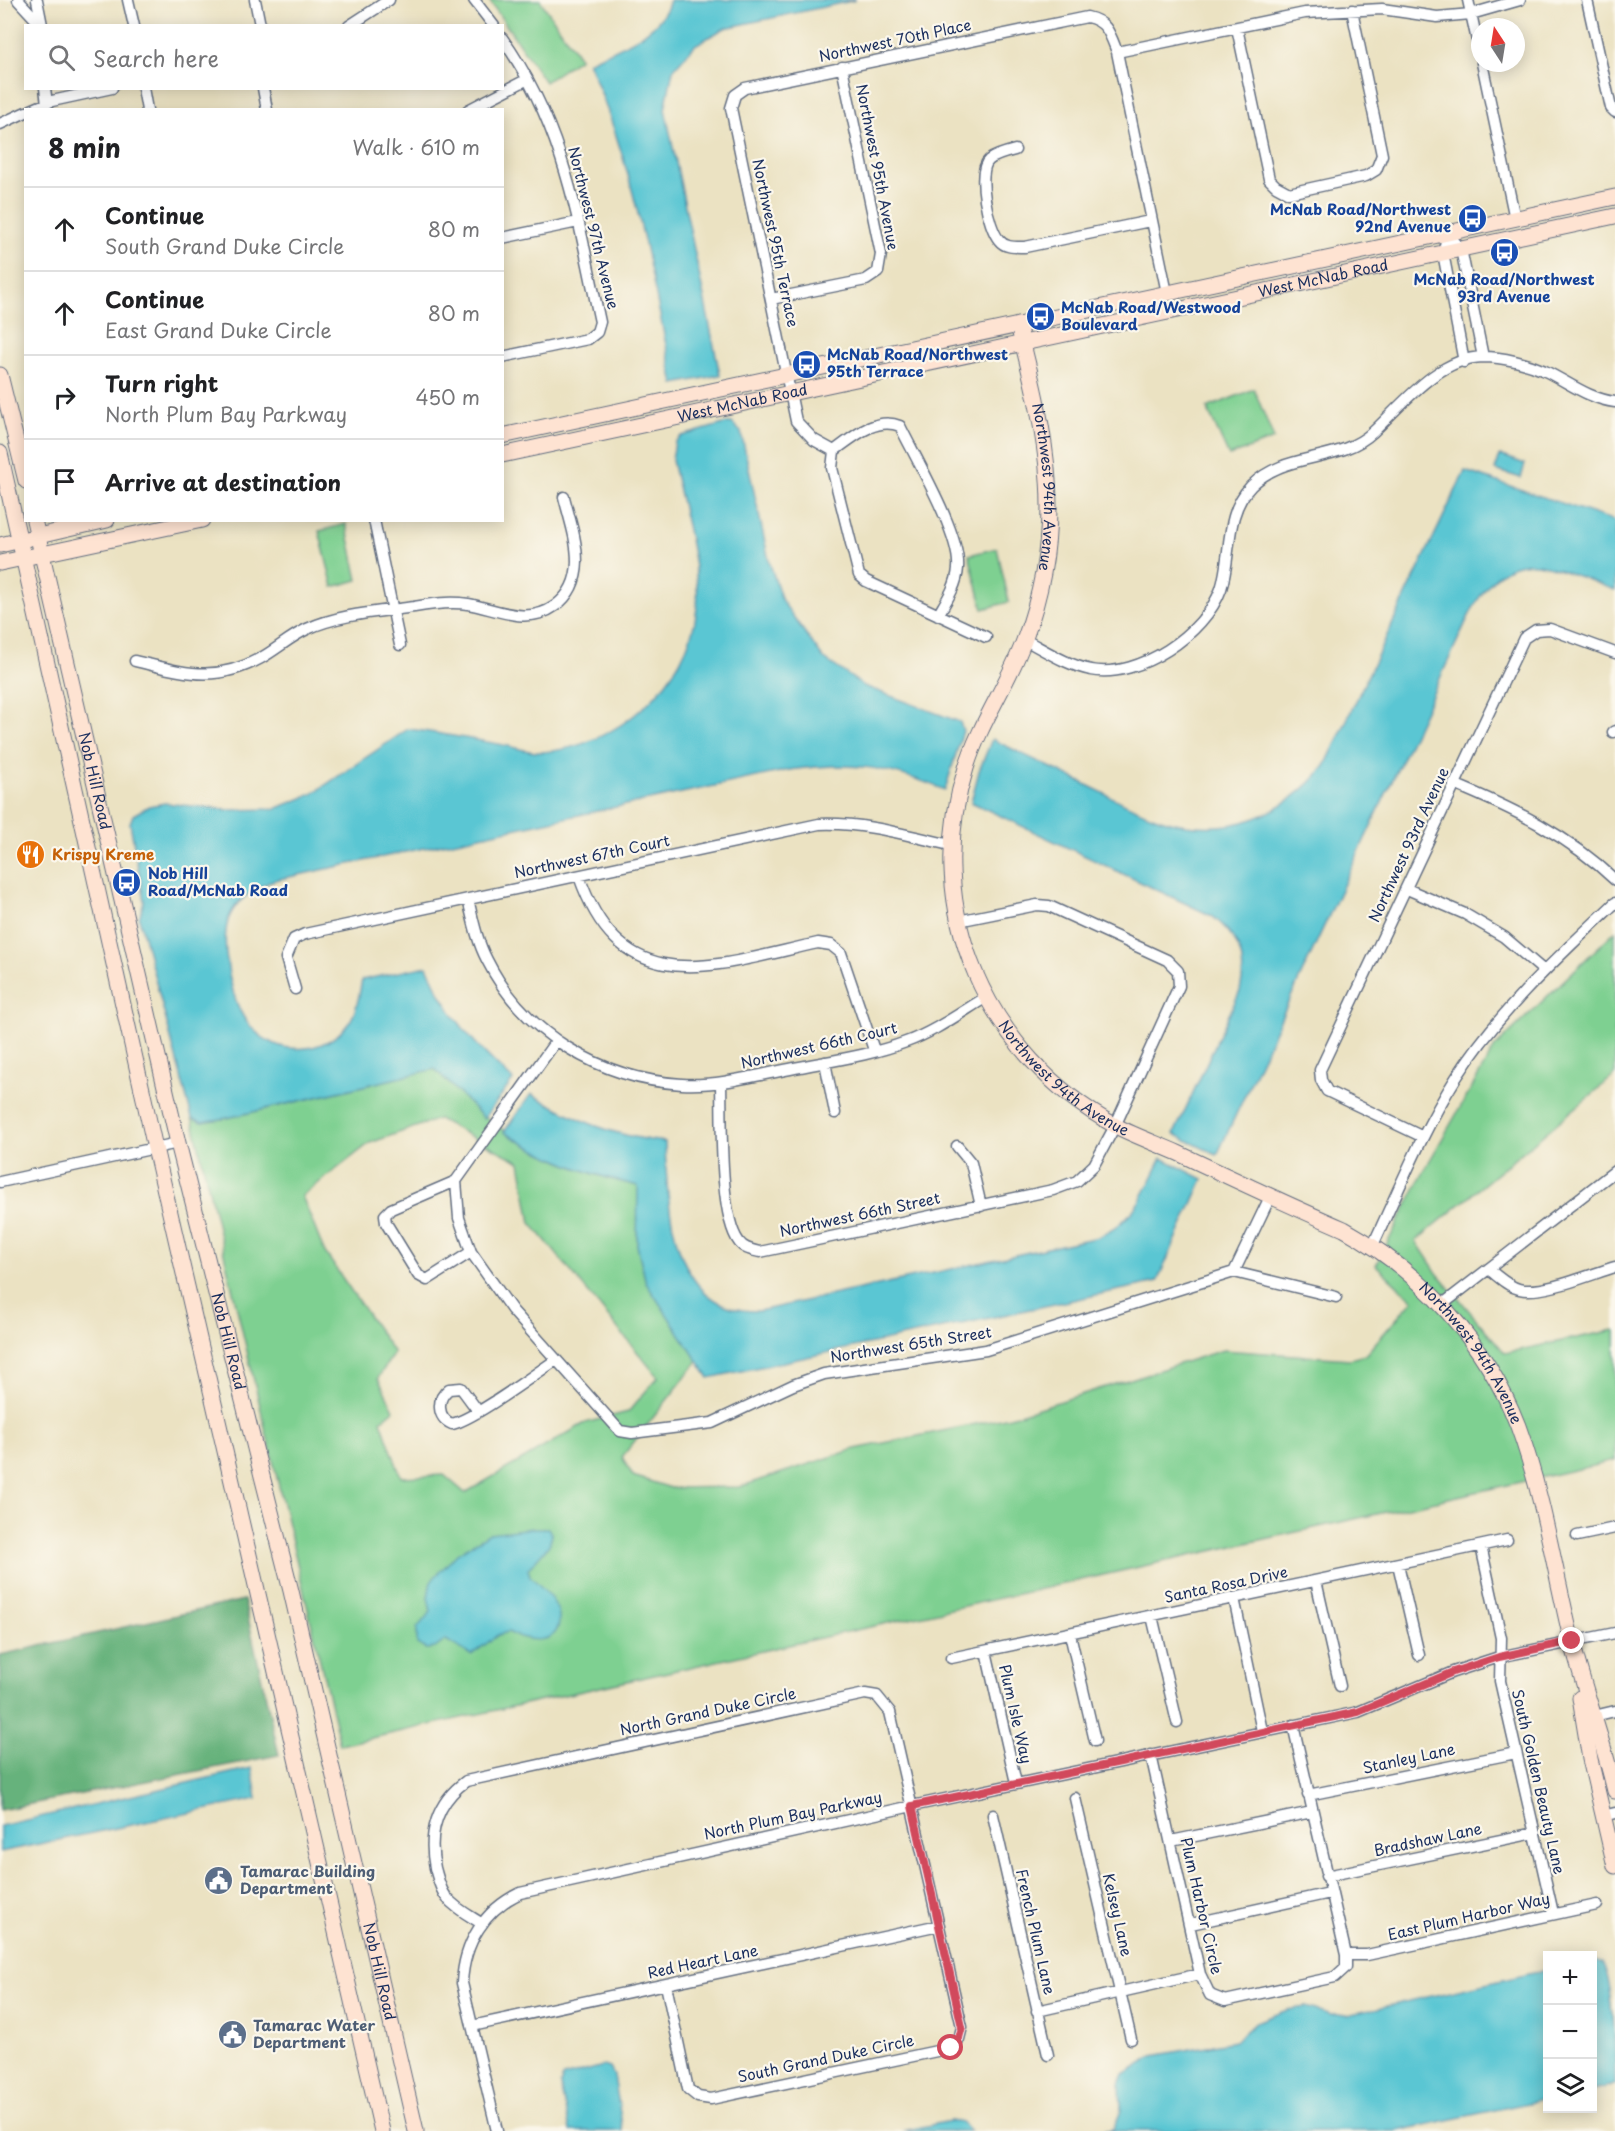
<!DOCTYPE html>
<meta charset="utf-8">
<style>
body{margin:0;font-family:"Playpen Sans",sans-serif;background:#f6f6f6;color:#202124}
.controls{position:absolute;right:18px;bottom:18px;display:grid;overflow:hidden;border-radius:0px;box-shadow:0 3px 15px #0003}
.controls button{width:54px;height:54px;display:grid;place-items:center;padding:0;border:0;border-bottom:2px solid #e0e0e0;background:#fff;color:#202124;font:30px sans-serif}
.compass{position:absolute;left:1471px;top:18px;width:54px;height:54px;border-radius:50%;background:#fff;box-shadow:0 3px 15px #0003;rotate:348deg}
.stop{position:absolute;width:18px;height:18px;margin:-14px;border:4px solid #d1495b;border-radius:50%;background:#fff}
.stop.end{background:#d1495b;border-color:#fff;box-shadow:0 2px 6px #0008}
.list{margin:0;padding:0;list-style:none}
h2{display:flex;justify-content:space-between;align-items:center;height:78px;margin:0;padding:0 24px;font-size:26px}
h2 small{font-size:20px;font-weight:400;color:#757577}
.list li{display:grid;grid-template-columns:39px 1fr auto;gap:18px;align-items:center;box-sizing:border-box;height:84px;padding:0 24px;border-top:2px solid #e0e0e0}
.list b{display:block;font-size:22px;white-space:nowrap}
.list p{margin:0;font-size:20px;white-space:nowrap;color:#757577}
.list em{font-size:20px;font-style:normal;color:#757577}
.icon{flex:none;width:33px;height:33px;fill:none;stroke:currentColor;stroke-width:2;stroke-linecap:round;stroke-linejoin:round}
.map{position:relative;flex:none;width:1615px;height:2131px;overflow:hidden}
.search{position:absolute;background:#fff;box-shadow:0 3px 15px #0003;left:24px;top:24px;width:480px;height:66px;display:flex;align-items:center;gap:15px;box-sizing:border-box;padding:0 21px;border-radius:0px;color:#757577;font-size:22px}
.panel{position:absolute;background:#fff;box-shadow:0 3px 15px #0003;left:24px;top:108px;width:480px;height:414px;border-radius:0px}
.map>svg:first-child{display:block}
.green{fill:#7ed091;stroke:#4c8078;stroke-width:1.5;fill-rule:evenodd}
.forest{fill:#66b27b;stroke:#40706c;stroke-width:1.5}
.water{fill:#5ac6d3;stroke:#3a7a98;stroke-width:1.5}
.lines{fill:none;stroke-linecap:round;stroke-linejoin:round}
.street-casing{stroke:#646e81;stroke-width:13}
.secondary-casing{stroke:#646e81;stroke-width:17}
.street{stroke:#fff;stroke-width:10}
.secondary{stroke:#fee3d2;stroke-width:15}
.route{stroke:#d1495b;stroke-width:8}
.labels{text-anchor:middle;stroke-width:4.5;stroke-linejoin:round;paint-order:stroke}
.street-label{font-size:15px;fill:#1b2f5e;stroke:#fbf7ec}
.transit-label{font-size:15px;font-weight:bold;fill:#164399;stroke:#fbf7ec;text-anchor:start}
.food-label{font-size:15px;font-weight:bold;fill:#c56008;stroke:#fbf7ec;text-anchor:start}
.service-label{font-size:15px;font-weight:bold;fill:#4e5e75;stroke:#fbf7ec;text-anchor:start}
</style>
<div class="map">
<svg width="1615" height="2131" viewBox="0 0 1615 2131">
<rect width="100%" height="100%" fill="#fbf7ec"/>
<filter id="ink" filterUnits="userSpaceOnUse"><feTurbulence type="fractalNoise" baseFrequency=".0167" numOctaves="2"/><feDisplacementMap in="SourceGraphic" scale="12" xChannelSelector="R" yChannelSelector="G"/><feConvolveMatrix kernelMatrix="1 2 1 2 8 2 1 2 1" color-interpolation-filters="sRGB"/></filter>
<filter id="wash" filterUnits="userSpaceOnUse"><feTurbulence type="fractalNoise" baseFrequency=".008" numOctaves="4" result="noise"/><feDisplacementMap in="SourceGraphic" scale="24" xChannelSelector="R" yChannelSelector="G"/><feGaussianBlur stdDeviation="1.35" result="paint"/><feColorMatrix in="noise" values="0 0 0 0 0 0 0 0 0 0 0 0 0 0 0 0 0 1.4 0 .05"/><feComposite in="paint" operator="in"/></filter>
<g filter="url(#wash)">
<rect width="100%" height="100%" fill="#ebe2c2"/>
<path class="green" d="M489 0H540L580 58 545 82Z
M1254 389 1274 439 1229 456 1207 408Z
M346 524 358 580 333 587 319 531Z
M997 548 1009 602 983 609 969 555Z
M1615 931V1075L1416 1241 1437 1273 1505 1353 1615 1330V1461L340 1745 192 1118 202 1122 227 1118 435 1069C498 1136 549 1166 639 1186L637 1245 646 1282 698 1361 622 1457 633 1476 671 1488 739 1487 855 1449 1010 1417 1223 1350 1350 1359 1365 1355 1413 1300 1376 1265 1430 1160 1495 1047ZM438 1119 520 1162 531 1223 658 1377 628 1412 585 1423 465 1493 444 1475 401 1477 381 1421 394 1410 378 1378 394 1353 324 1251 302 1196 370 1143Z"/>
<path class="forest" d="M244 1600 279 1755 0 1810V1655Z"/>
<path class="water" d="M670 0H856L725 28 695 45 673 70 665 109 720 375 674 384C651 274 634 165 588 62 617 48 661 34 670 0Z
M727 423H732L741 432 769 561 782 601 823 658 864 686 960 722 963 731 945 790C886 766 853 761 789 770L275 880C225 900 220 924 229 974 233 993 238 1014 252 1028 278 1057 325 1055 348 1024 357 1013 359 994 362 980L427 966C445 1012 477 1048 513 1080L484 1118 435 1069 227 1118 202 1122 192 1118 139 918 144 901 130 823 133 815 149 806 165 803 228 810 275 809 312 794 408 729C440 733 471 739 503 745 515 747 530 753 543 752 617 747 689 683 697 608 701 570 680 499 672 460L675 442 682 436Z
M1500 455 1525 464 1521 478 1495 470Z
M1465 471 1615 521V590C1594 583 1557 566 1536 564 1486 558 1467 623 1449 659L1217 1155 1174 1134 1240 991C1248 958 1238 936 1212 916L971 802 979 771 992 739C1026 756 1061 772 1095 789 1118 800 1142 814 1167 821 1230 838 1285 815 1325 766Z
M531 1094C578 1120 610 1136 665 1142 667 1205 671 1313 759 1311L1098 1237C1134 1223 1145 1191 1162 1158L1203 1179 1157 1282 709 1378 646 1283 637 1245 638 1186C586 1173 551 1161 504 1132Z
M534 1528H548L552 1535 549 1545 528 1569 530 1576C540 1585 559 1603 559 1618 560 1648 524 1641 508 1632L498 1635 471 1655 446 1640 435 1648 427 1649 417 1644V1628L431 1612 428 1597 431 1581 457 1554 490 1533Z
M252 1768 257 1799 0 1852V1826Z
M1592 1961 1602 1962C1615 1986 1615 2055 1615 2085L1593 2090Z
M1547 1970V2099L1397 2131H1103L1113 2129 1121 2111 1120 2084 1124 2074 1153 2056 1235 2041 1256 2022 1287 2010 1306 2007 1331 2015H1347Z
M603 2066 610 2068 614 2076 623 2131H570L560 2085 563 2077Z
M950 2121 963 2123 970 2131H903Z"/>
</g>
<g filter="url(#ink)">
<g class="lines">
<defs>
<path id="street" d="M18 0 42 26
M37 0 42 25
M128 0 134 26
M255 0 260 25
M474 0 494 26
M1468 0 1480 54
M1587 0 1611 108 1615 112
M349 26 389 0
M1237 28 1269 179 1276 186 1289 193 1366 176 1376 170 1382 155 1352 10
M502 38C564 125 578 220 600 322L597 332 588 339 502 357
M1117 52 1305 13 1382 9 1437 17 1471 14 1520 0
M1482 63 1515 219
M45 88 47 104
M143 88 147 110
M263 88 267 110
M31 110 52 101 112 88
M468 110 526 80
M0 124 26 112
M1015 150C1007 152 995 155 989 160 976 171 988 228 999 240 1005 248 1015 247 1025 247L1150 221
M1448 234 1443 253 1464 362
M1448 234 1461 249 1483 357
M502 238 578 222
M771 299 866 280 878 272 881 254 842 67
M834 451 814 440 796 421 731 108 735 95 745 88 1087 17C1107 21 1110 34 1117 52L1167 293
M374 520 400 645
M938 615C947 600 957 585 958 568 961 535 916 459 900 426 876 416 853 437 834 451L832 468 859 575 866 581 986 637
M1025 640C1046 651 1067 665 1091 670 1139 679 1205 634 1221 589 1232 555 1224 514 1251 486 1285 451 1339 464 1373 432 1403 404 1438 358 1483 357 1503 357 1527 363 1545 371 1568 382 1589 399 1615 402
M135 661C183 672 214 684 261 658 277 649 290 637 307 629 340 614 379 612 414 607 431 604 450 601 468 604 497 609 527 626 555 606 592 579 573 533 564 497
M1613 732 1615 731
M1454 784C1514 809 1568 835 1615 880
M579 876C623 1004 716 965 818 943L831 945 841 953 874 1050
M1407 889 1465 914 1504 937 1544 971
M468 899C473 920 477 941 487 960 524 1034 601 1079 682 1084 718 1086 754 1076 790 1069 828 1061 869 1056 906 1042 934 1032 960 1013 985 998
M295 989 286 958 294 939 305 934 819 824C864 822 906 835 950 845
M556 1041 456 1181 459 1218 471 1252 512 1310 620 1431 632 1433 712 1423 793 1385 824 1374 986 1350 1234 1272 1336 1297
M825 1062 835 1113
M721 1083C722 1119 719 1216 739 1242 744 1249 752 1250 760 1252L1053 1190 1077 1181 1094 1165 1115 1126 1179 986 1178 971 1167 960 1049 906 1037 905 958 921
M1423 1137 1327 1091 1321 1080 1320 1070 1524 638 1536 630 1550 629 1615 653
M957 1146 971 1163 981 1206
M456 1181 391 1209 385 1215 386 1223 418 1275 427 1280 471 1252
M0 1182 178 1143
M1373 1245C1399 1189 1423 1130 1456 1078 1498 1012 1558 957 1615 903
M1488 1269C1498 1276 1507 1286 1519 1289 1543 1295 1591 1274 1615 1267
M1234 1272 1270 1197
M1443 1304 1615 1171
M478 1411 461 1388 449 1389C436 1399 437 1418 452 1424 473 1420 535 1374 556 1360
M1577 1536 1615 1528
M1481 1546 1501 1638 1500 1681 1553 1913
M1398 1564 1419 1655
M1316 1581 1340 1686
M1234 1598 1262 1731
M1152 1616 1177 1722
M1070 1634 1095 1741
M986 1651 1016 1783
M951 1658 1507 1540
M1594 1716 1615 1711
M1151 1755 1200 1974 1210 1995 1225 2001 1335 1977 1346 1967V1955L1293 1725
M1308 1795 1516 1753
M1075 1798 1131 2039
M993 1815 1048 2055
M1603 1816 1615 1813
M1171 1841 1312 1812
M1326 1876 1535 1833
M481 1923C470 1916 456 1909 447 1898 440 1890 438 1878 435 1868 428 1834 436 1803 466 1781L865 1694 877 1696 890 1712 962 2027 959 2039 951 2048 711 2099 698 2097 688 2089 666 1985
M1191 1924 1330 1893
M1346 1955H1367L1597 1905
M1037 2011 1200 1974
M472 2026 939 1925
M497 2131 462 1983C464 1943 484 1910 520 1893L912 1806 1358 1712 1453 1672 1499 1657 1615 1633"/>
<g id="secondary">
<path id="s1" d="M1018 325C1047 437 1067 526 1025 638 1009 683 980 722 966 768 921 909 986 1055 1116 1126 1135 1136 1158 1144 1178 1153 1233 1179 1288 1205 1344 1229 1422 1272 1486 1343 1518 1426 1543 1494 1554 1568 1571 1638 1584 1690 1603 1740 1615 1791"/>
<path d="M0 375 26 481"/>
<path d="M502 436 1615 197"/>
<path d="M0 453 155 1148 382 2131"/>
<path id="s2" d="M502 455 1615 216"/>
<path id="s3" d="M34 520 178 1143 291 1591 416 2131"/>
<path d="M0 545 107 520"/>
<path d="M0 563 202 520"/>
<path d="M1580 1698 1590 1759 1615 1866"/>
</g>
</defs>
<use href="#street" class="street-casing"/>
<use href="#secondary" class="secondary-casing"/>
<use href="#street" class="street"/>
<use href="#secondary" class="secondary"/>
</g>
</g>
<g class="lines" filter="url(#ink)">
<path class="route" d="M951 2048 959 2038 962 2027 912 1806 1358 1712 1453 1672 1499 1657 1572 1641"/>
</g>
<defs>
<symbol id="bus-disc" viewBox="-11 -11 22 22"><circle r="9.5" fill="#1a4fb4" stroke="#fbf7ec"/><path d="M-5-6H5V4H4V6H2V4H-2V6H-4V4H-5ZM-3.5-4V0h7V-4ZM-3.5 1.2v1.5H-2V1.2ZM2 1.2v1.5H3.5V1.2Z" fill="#fff"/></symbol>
<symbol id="restaurant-disc" viewBox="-11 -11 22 22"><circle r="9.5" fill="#e8710a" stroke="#fbf7ec"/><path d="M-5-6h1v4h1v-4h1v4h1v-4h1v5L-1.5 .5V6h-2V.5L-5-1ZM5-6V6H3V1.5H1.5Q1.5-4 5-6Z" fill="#fff"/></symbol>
<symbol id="civic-disc" viewBox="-11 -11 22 22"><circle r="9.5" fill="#5c6f8a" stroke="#fbf7ec"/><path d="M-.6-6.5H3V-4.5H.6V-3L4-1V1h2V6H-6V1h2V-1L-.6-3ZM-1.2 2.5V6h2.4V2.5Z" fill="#fff"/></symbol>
</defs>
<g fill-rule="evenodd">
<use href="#bus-disc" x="1456" y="202" width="33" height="33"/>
<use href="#bus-disc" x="1488" y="236" width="33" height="33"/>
<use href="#bus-disc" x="1024" y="300" width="33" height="33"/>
<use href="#bus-disc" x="790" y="348" width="33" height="33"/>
<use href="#restaurant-disc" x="14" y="838" width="33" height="33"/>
<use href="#bus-disc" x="110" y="866" width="33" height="33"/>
<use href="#civic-disc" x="202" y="1864" width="33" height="33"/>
<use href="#civic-disc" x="216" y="2018" width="33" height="33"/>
</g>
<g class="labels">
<g class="street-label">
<text transform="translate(895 41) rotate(-12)" y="5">Northwest 70th Place</text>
<text transform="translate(877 167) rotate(79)" y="5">Northwest 95th Avenue</text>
<text transform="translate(593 228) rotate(76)" y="5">Northwest 97th Avenue</text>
<text transform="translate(775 243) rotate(78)" y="5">Northwest 95th Terrace</text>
<text dy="5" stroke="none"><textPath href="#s2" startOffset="840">West McNab Road</textPath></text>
<text dy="5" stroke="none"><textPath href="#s2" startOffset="246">West McNab Road</textPath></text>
<text dy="5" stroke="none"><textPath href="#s1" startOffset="165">Northwest 94th Avenue</textPath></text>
<text dy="5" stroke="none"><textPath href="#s3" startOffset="268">Nob Hill Road</textPath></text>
<text transform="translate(1409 845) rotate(-65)" y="5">Northwest 93rd Avenue</text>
<text transform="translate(592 857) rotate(-12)" y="5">Northwest 67th Court</text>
<text transform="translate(819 1046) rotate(-13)" y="5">Northwest 66th Court</text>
<text dy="5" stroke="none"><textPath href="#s1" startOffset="812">Northwest 94th Avenue</textPath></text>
<text transform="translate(860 1215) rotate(-12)" y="5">Northwest 66th Street</text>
<text dy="5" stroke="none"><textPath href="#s3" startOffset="844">Nob Hill Road</textPath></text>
<text transform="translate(911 1345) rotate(-9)" y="5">Northwest 65th Street</text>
<text dy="5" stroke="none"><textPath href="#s1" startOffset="1314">Northwest 94th Avenue</textPath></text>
<text transform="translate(1226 1585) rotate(-12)" y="5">Santa Rosa Drive</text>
<text transform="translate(708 1712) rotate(-12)" y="5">North Grand Duke Circle</text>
<text transform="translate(1015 1714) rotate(77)" y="5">Plum Isle Way</text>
<text transform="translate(1409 1759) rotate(-12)" y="5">Stanley Lane</text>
<text transform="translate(1538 1782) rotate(77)" y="5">South Golden Beauty Lane</text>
<text transform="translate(793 1816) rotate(-12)" y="5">North Plum Bay Parkway</text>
<text transform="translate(1428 1840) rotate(-12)" y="5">Bradshaw Lane</text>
<text transform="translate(1201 1906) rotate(77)" y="5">Plum Harbor Circle</text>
<text transform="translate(1117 1915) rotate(77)" y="5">Kelsey Lane</text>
<text transform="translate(1469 1917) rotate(-13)" y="5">East Plum Harbor Way</text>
<text transform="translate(1035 1932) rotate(77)" y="5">French Plum Lane</text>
<text transform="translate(703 1962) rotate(-12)" y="5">Red Heart Lane</text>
<text dy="5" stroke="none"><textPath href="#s3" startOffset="1492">Nob Hill Road</textPath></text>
<text transform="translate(826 2059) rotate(-12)" y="5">South Grand Duke Circle</text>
</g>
<g class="transit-label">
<text x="1451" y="215" text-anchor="end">McNab Road/Northwest<tspan x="1451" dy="17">92nd Avenue</tspan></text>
<text x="1504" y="285" text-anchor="middle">McNab Road/Northwest<tspan x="1504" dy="17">93rd Avenue</tspan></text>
<text x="1061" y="313">McNab Road/Westwood<tspan x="1061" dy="17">Boulevard</tspan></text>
<text x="827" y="360">McNab Road/Northwest<tspan x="827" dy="17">95th Terrace</tspan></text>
<text x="148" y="879">Nob Hill<tspan x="148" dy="17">Road/McNab Road</tspan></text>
</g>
<g class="food-label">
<text x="52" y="860">Krispy Kreme</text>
</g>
<g class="service-label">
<text x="240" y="1877">Tamarac Building<tspan x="240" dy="17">Department</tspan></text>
<text x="253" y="2031">Tamarac Water<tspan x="253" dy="17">Department</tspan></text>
</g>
</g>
</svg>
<div class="controls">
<button>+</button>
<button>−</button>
<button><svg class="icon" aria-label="layers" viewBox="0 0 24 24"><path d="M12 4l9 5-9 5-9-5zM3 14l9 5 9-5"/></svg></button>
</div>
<svg class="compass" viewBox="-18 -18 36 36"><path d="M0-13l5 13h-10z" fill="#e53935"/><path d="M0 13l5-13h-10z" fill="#757577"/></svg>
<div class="stop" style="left:951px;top:2048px"></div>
<div class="stop end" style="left:1572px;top:1641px"></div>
<div class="search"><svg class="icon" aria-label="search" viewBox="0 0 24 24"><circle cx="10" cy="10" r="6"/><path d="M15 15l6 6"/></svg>Search here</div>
<section class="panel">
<h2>8 min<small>Walk · 610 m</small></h2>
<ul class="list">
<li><svg class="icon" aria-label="ahead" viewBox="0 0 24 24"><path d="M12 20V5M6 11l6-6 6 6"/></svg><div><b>Continue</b><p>South Grand Duke Circle</p></div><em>80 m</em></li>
<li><svg class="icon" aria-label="ahead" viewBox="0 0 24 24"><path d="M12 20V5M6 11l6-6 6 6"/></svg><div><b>Continue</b><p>East Grand Duke Circle</p></div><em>80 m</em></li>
<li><svg class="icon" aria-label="right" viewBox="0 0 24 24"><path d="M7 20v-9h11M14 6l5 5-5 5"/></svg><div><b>Turn right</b><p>North Plum Bay Parkway</p></div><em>450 m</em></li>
<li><svg class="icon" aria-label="arrive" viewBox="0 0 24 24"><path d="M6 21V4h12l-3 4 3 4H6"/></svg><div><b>Arrive at destination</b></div></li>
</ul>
</section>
</div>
